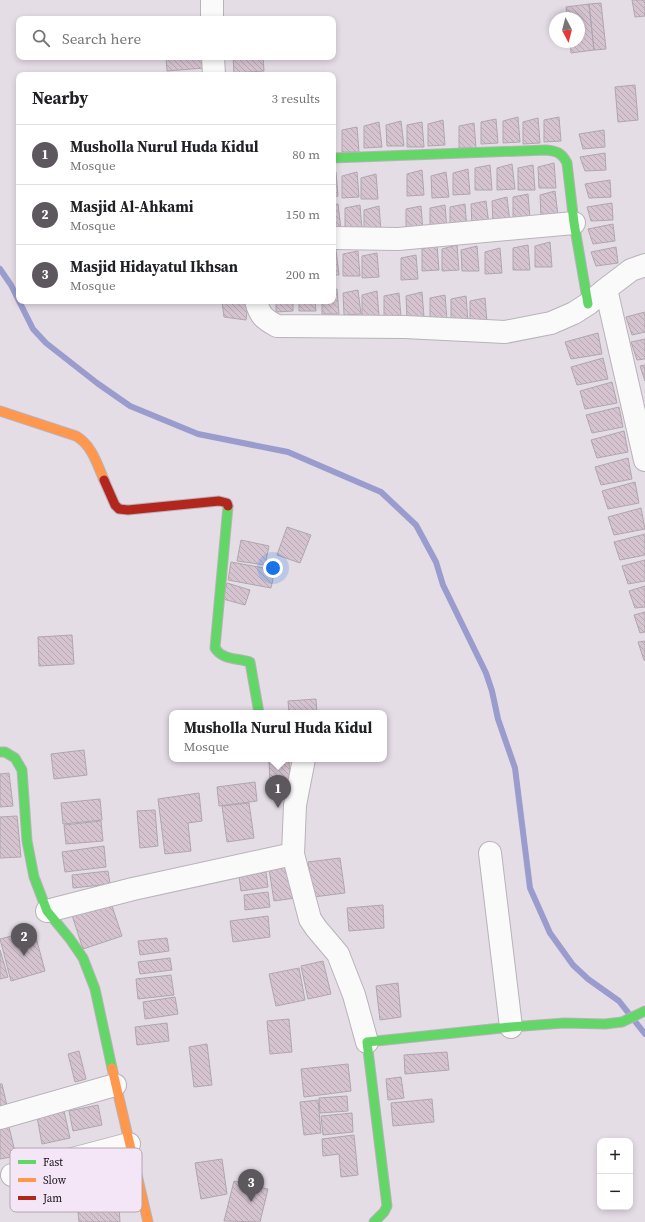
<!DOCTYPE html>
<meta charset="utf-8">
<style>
body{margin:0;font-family:"Source Serif 4",serif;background:#f6f6f6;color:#202124}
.controls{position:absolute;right:12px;bottom:12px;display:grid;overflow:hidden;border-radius:8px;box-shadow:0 2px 6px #0003}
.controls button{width:36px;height:36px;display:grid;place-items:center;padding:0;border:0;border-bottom:1px solid #e0e0e0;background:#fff;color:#202124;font:20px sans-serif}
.compass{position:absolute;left:549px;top:12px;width:36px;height:36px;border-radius:50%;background:#fff;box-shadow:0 2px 6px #0003;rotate:173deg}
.you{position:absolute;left:273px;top:568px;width:14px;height:14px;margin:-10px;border:3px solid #fff;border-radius:50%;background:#1a73e8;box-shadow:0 0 0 6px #1a73e833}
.badge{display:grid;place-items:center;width:26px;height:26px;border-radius:50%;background:#5d575e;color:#fff;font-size:13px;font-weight:700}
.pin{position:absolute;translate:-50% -33px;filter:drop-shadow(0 1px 2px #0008)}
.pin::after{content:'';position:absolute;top:21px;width:14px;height:12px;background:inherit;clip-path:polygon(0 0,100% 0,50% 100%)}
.popup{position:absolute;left:169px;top:710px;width:218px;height:52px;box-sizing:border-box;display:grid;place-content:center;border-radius:8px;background:#fff;filter:drop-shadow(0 1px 3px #0005);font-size:13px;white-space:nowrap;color:#757577}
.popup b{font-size:15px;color:#202124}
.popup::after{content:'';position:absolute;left:50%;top:100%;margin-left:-8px;border:8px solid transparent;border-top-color:#fff}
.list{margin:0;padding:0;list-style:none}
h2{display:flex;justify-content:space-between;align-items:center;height:52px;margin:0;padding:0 16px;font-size:17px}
h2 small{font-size:13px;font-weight:400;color:#757577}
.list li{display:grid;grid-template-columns:26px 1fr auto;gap:12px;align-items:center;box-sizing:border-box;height:60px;padding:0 16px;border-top:1px solid #e0e0e0}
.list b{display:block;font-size:15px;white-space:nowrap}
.list p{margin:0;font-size:13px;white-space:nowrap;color:#757577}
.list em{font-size:13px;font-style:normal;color:#757577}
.icon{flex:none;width:22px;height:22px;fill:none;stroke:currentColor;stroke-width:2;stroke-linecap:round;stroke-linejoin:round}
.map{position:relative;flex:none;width:645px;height:1222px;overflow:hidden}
.search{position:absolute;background:#fff;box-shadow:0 2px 6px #0003;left:16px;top:16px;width:320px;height:44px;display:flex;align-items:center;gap:10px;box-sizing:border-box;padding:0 14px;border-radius:8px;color:#757577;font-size:15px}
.panel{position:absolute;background:#fff;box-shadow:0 2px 6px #0003;left:16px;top:72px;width:320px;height:232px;border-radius:8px}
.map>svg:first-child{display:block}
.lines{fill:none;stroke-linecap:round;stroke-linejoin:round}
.stream{stroke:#9a9cce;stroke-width:6}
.building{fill:url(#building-back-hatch);stroke:#afa7ad}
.street-casing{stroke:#b8b2b9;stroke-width:24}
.fast-casing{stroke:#b8b2b9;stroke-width:11}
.slow-casing{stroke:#b8b2b9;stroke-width:11}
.jam-casing{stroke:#b8b2b9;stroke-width:11}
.street{stroke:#fbfafb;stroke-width:22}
.fast{stroke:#63d668;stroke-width:9}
.slow{stroke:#ff974d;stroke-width:9}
.jam{stroke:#b3261e;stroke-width:9}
.key{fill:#f5e6f7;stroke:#b2a6b3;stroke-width:1}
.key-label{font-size:11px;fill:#140f15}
</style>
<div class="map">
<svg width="645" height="1222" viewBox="0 0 645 1222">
<defs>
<pattern id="building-back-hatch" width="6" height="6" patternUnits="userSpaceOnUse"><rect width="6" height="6" fill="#d5c4d0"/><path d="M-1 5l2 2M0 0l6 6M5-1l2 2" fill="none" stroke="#b6a7b2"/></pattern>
</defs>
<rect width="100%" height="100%" fill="#e5dde6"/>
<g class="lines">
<path class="stream" d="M0 269 11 285 33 329 46 343 97 383 130 406 198 434 288 452 381 492 416 525 436 562 443 585 486 673 492 691 498 719 515 768 530 888 550 933 573 965 588 979 619 1001 645 1034"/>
</g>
<path class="building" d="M632 0H645V16L635 17Z
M601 3 606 49 594 50 589 4Z
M589 4 594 50 571 53 570 42H579V18H567L566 7Z
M166 57H203L204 68 167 71Z
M233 57H263L264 71 234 73Z
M635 85 638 120 618 122 615 87Z
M518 117 520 142 503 143V121Z
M559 117 561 141 544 142V120Z
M538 118 540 143 523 144V122Z
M496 119 498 143 481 144V122Z
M443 120 445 145 428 146V124Z
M401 121 404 146H387L386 125Z
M379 122 382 147 364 148V126Z
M422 122 424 147H407V125Z
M474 123 476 148H459V126Z
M357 127 359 152H342V130Z
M604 130 605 147 583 149 579 134Z
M605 153 606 170 585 171 580 157Z
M554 163 556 188H539L538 167Z
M512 164 515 189 497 190V168Z
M490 165 492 190H475V168Z
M533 165 535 190H518V168Z
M468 169 470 194 453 195V173Z
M422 170 424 195 407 196V174Z
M333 172H336L338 196 333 197Z
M357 172 359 197 342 198V176Z
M446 172 449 197 432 198 431 176Z
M376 174 378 199H361V178Z
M610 180 611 197 589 198 585 184Z
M555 191 558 216 541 217 540 195Z
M528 194 530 219H513V197Z
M507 197 510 222H493L492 201Z
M486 201 489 225 472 226 471 204Z
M612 203 613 220 591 221 587 207Z
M338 204 341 229H333V205Z
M465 204 467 229H450V207Z
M360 205 362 230H345V208Z
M445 205 447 230H430V208Z
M379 206 381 231 364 232V210Z
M421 206 423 231H406V209Z
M613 224 615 241 593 244 588 229Z
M550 242 552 267H535V246Z
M437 245 439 270 422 271V249Z
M457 245 459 270 442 271V249Z
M528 245 530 270H513V248Z
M477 246 479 271H462L461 250Z
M616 247 618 263 596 266 591 252Z
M500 248 502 273 485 274V252Z
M336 250 339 275H333V251Z
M358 251 360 276H343V254Z
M377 253 379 277 362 278V256Z
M416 255 418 279 401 280V258Z
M337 289 339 314H322V301H333V290Z
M358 290 361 314 344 315 343 293Z
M377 291 379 316 362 317V295Z
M422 292 424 317 407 318 406 296Z
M399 293 401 317 384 318V296Z
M445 295 447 320H430V298Z
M466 296 468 321H451V299Z
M485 298 487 322 470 323V301Z
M276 301H293V311L276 312Z
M299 301H315L316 311H299Z
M222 302 248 303 246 320 224 317Z
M645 312V332L632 335 626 317Z
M598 333 602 354 571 359 565 342Z
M645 339V359L637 360 631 342Z
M603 358 608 379 577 385 571 367Z
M645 365V381L640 366Z
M612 382 617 403 585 409 580 391Z
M619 407 623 427 592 433 586 415Z
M624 431 628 452 597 458 591 440Z
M628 458 632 479 601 485 595 467Z
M635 482 639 503 608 509 602 491Z
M641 508 645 529 614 535 608 517Z
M287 527 311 535 300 563 277 555Z
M645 534V555L620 560 614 542Z
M241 540 269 546 265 565 237 561Z
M645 560V581L628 584 622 566Z
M231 562 275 570 271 588 228 580Z
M227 583 250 590 245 605 223 599Z
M645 586V607L635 608 629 591Z
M645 612V632L640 633 634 615Z
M72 635 74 664 39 666 38 637Z
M645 641V660H644L638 642Z
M316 699 317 713H289L288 701Z
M84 750 87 775 54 779 51 754Z
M269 759H289L290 784 270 785Z
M9 773 13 806 0 807V774Z
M255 782 257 801 219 806 217 787Z
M199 793 202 821 188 823 191 851 165 854 158 799Z
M100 799 102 820 63 824 61 803Z
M249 803 254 838 227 842 222 806Z
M155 810 158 846 140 848 137 811Z
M17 816 21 857 0 858V817Z
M101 821 103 841 66 844 64 825Z
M104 846 106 867 65 872 62 852Z
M340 858 345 893 313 897 308 862Z
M291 866 295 898 274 901 269 869Z
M108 871 110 884 73 888 72 875Z
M266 872 268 887 241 891 239 876Z
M268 892 270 907 245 910 244 895Z
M109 897 122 936 83 949 70 909Z
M383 905 384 928 349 931 347 908Z
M268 916 270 937 233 942 230 921Z
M34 930 45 971 11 981 0 939Z
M167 938 169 951 140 955 138 941Z
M0 950 8 977 0 979Z
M170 958 172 970 140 974 138 962Z
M323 961 331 994 308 999 301 966Z
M299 968 305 1000 276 1006 269 974Z
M171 975 174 995 138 999 136 979Z
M398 983 401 1017 380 1020 376 986Z
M175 997 178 1014 145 1019 143 1002Z
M289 1019 292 1052 270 1054 267 1021Z
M167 1023 169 1041 137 1045 135 1027Z
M207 1044 212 1085 194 1087 189 1047Z
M79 1051 86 1079 75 1082 68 1054Z
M447 1052 449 1070 405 1074 404 1055Z
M348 1064 351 1091 304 1097 301 1069Z
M401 1077 404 1098 388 1100 386 1079Z
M0 1084H2L7 1106 0 1107Z
M347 1096 348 1111 320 1113 319 1098Z
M432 1099 434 1122 393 1126 391 1103Z
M318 1100 321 1133 304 1135 300 1102Z
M98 1105 102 1125 73 1131 69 1111Z
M64 1111 70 1138 42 1144 37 1117Z
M352 1113 353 1132 323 1135 321 1116Z
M9 1127 16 1156 0 1159V1129Z
M354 1135 358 1175 341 1177 339 1154 323 1156 322 1139Z
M222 1159 227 1194 201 1199 195 1163Z
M86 1171 90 1203 69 1206 65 1173Z
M120 1174 124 1197 98 1202 93 1179Z
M234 1181 268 1189 260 1222 224 1221Z
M119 1207 120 1222H79L78 1212Z"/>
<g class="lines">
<defs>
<path id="street" d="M212 0V19
M213 57 214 75
M333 238 398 239 574 223
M645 265 631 270 606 289 645 460
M256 301C260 316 264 319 277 326L405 327 505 332 551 323 574 313 588 304 606 289
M304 759 295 805 293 854 310 919 316 928 338 954 354 995 367 1042
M490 853 511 1027
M47 911 133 889 293 854
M0 1118 115 1085
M12 1175 129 1144"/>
<path id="fast" d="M333 158 546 150C557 151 562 153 567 163L574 223 588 304
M228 506 215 648C222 660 238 658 250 662L259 713
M0 752H5L15 758 22 770 27 841 34 877 47 911 70 939 83 958 95 989 112 1068
M374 1222 384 1212 387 1206 367 1042 511 1027 564 1023 605 1024 622 1022 645 1011"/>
<path id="slow" d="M0 411 76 436C92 445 97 464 104 480
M112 1068 148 1222"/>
<path id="jam" d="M104 480 115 505 119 509 128 510 219 501 227 503 228 506"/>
</defs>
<use href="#street" class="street-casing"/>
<use href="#fast" class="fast-casing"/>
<use href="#slow" class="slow-casing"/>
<use href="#jam" class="jam-casing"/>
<use href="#street" class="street"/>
<use href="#fast" class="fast"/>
<use href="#slow" class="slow"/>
<use href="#jam" class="jam"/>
</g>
<rect x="10" y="1148" width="132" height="64" rx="6" class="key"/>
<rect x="18" y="1160" width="18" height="4" fill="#63d668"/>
<rect x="18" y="1178" width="18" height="4" fill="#ff974d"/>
<rect x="18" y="1196" width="18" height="4" fill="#b3261e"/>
<g class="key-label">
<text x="43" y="1166">Fast</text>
<text x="43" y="1184">Slow</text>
<text x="43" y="1202">Jam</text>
</g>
</svg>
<div class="controls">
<button>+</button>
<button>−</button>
</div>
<svg class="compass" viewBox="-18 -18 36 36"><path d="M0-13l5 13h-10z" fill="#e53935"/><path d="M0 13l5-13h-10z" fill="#757577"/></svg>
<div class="you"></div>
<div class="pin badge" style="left:278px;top:808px">1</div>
<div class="popup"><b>Musholla Nurul Huda Kidul</b>Mosque</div>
<div class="pin badge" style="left:24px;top:956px">2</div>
<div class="pin badge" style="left:251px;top:1202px">3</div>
<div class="search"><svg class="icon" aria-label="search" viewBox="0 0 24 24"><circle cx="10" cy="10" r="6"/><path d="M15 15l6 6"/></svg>Search here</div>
<section class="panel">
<h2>Nearby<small>3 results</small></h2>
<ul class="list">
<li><span class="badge">1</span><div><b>Musholla Nurul Huda Kidul</b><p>Mosque</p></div><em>80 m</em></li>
<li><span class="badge">2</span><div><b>Masjid Al-Ahkami</b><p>Mosque</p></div><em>150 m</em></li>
<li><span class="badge">3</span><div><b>Masjid Hidayatul Ikhsan</b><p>Mosque</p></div><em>200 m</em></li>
</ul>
</section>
</div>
